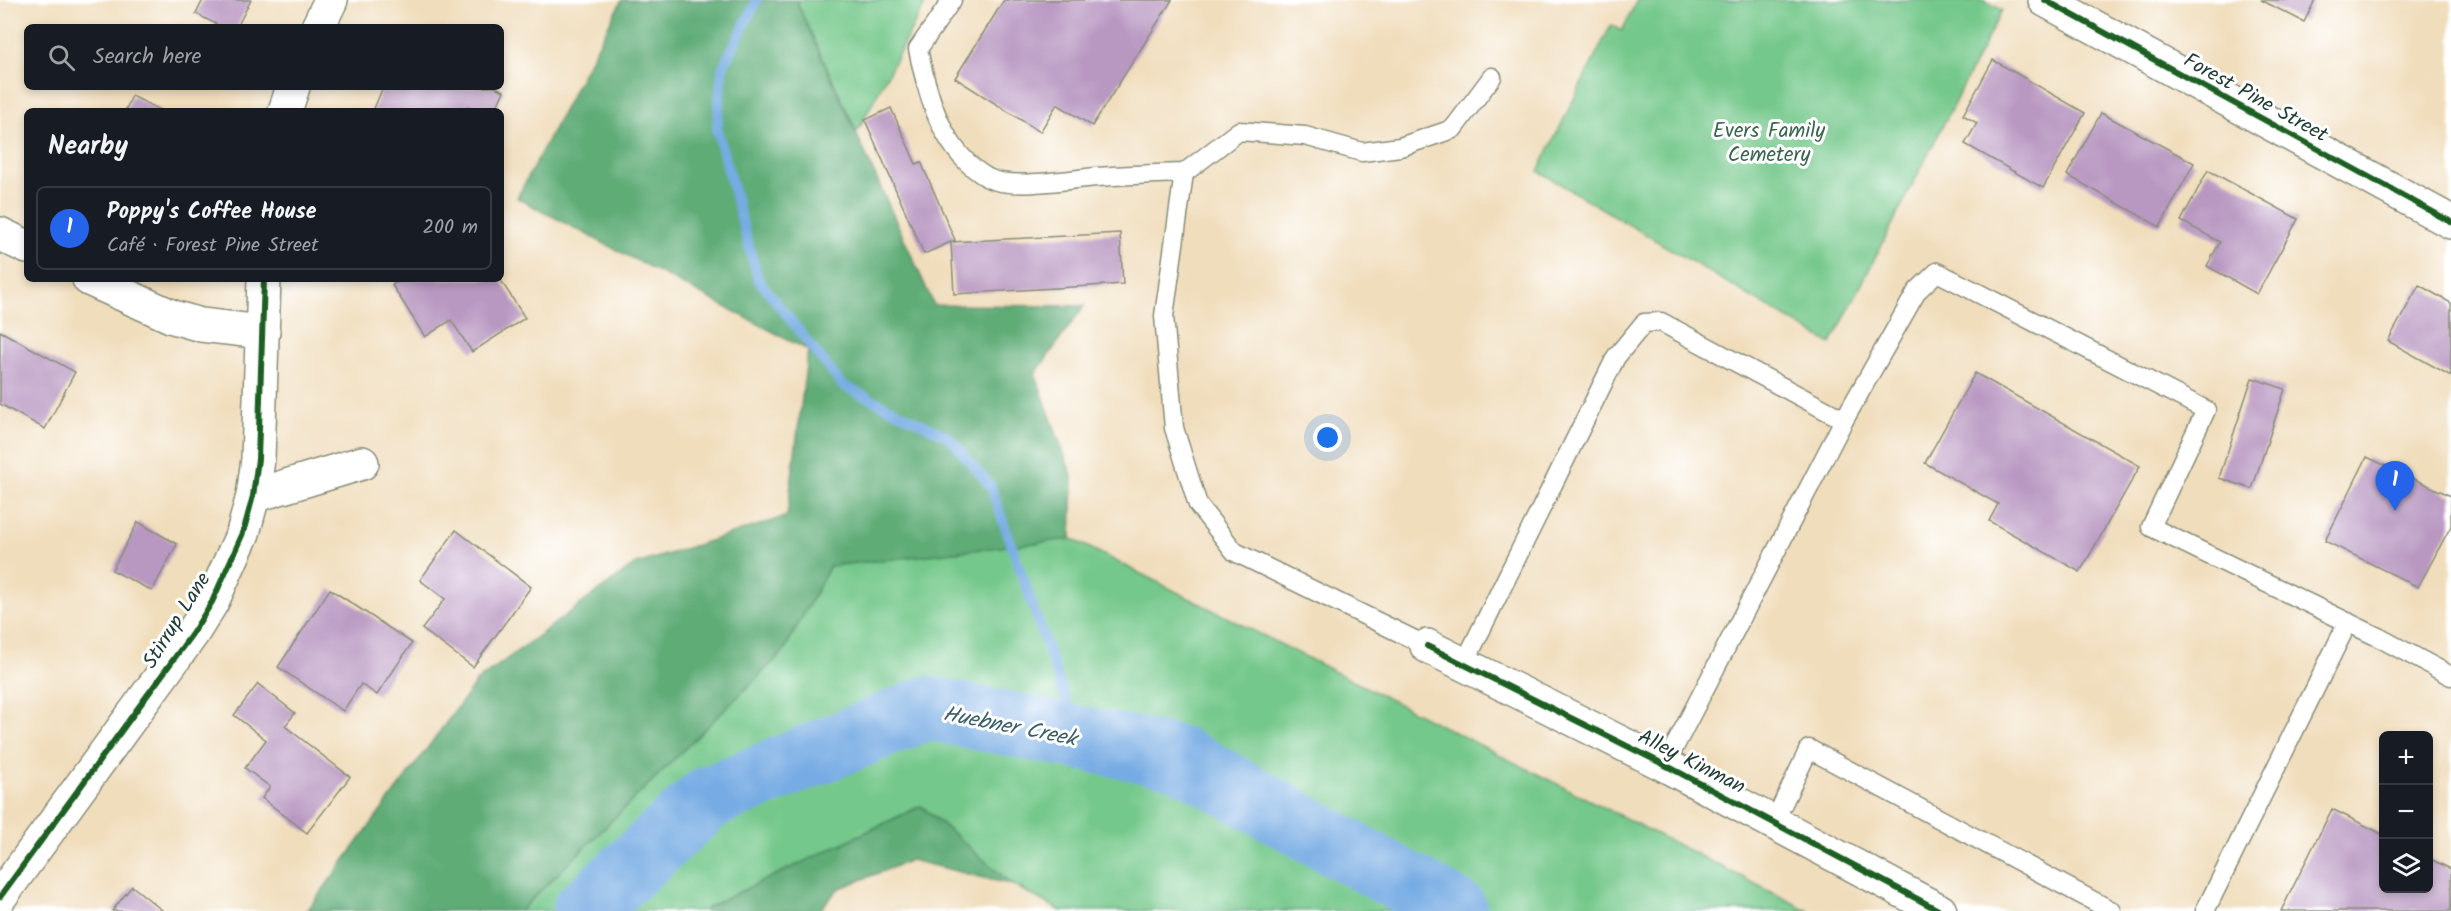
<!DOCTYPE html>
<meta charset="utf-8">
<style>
body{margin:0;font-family:Kalam,sans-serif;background:#20242c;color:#f1f3f6}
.controls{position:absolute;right:18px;bottom:18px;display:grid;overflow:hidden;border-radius:9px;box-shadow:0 3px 9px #0003}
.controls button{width:54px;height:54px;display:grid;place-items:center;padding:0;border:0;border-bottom:2px solid #363941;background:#171b24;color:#f1f3f6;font:30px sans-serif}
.you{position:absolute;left:1328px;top:438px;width:21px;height:21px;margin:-15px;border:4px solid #fff;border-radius:50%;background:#1a73e8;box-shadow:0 0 0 9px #1a73e833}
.badge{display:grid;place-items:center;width:39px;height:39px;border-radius:50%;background:#2563eb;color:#fff;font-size:20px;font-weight:700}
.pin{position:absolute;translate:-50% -50px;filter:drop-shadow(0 2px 3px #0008)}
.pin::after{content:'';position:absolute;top:32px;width:21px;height:18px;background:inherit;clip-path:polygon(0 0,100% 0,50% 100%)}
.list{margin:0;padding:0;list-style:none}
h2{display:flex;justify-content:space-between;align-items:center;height:78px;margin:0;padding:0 24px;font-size:26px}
h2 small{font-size:20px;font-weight:400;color:#9ea1a6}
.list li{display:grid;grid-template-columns:39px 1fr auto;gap:18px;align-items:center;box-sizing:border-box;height:84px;margin:0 12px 12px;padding:0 12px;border:2px solid #363941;border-radius:9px}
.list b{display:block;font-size:22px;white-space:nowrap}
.list p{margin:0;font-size:20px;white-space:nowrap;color:#9ea1a6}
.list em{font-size:20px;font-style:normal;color:#9ea1a6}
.icon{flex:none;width:33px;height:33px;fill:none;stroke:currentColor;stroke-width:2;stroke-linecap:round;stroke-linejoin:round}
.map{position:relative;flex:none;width:2451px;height:911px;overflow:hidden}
.search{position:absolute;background:#171b24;box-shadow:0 3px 9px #0003;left:24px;top:24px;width:480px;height:66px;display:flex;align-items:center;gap:15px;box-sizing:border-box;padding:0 21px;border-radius:9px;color:#9ea1a6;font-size:22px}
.panel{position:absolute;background:#171b24;box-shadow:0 3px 9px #0003;left:24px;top:108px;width:480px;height:174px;border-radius:9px}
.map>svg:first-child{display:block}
.green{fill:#74c88b;stroke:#4a8260;stroke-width:1.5}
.forest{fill:#5fac77;stroke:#3f7456;stroke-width:1.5}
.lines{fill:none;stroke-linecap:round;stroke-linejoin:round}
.stream{stroke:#76abe3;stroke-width:10}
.river{stroke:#76abe3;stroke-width:64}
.building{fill:#b897c1}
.service-casing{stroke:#888d78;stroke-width:21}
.minor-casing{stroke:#888d78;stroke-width:36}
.service{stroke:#fff;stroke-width:18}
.minor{stroke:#fff;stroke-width:33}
.cycleway-casing{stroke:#fff;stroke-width:10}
.cycleway{stroke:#1b5e20;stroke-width:6}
.labels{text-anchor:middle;stroke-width:6;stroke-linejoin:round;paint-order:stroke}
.street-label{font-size:21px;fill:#1f3d34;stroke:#fff}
.park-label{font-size:21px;fill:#39674e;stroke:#fff}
.water-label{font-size:22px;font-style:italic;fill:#395e69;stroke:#fff}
</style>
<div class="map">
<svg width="2451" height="911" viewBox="0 0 2451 911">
<rect width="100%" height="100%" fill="#fff"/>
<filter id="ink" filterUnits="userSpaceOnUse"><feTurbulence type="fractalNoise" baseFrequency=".0167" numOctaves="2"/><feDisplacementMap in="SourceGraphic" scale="12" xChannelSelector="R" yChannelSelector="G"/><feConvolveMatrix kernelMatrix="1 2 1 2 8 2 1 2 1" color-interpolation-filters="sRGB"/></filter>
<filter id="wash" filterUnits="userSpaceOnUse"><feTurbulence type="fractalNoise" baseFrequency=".008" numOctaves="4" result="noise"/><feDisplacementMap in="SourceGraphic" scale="24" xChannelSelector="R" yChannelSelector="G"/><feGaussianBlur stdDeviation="1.35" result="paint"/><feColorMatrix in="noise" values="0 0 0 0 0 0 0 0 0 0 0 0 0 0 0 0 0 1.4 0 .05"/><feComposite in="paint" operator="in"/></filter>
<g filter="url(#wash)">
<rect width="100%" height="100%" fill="#f0ddbc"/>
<path class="green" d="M798 0H927L857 132 798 5Z
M1637 0H1984L2002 10 1831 344 1538 171 1611 25 1622 31Z
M1064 535 1809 911H1061L1013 885 921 806 708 907 705 911H520L783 652 830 566Z"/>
<path class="forest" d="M622 0H798V5L934 305 1084 306 1035 374 1073 479 1071 539 830 566 783 652 520 911H307L477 681 634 565 787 516 808 350 517 198Z
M921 806 1013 885 911 860 838 889 819 911H705L708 907Z"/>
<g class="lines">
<path class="stream" d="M757 0 722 69 717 130 758 279 842 385 949 437 991 487 1079 738"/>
<path class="river" d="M584 911 708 798 927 708 1180 758 1456 911"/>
</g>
<g id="blocks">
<path class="building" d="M203 0H251L237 27H222L196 14Z
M1004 0H1172L1092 126 1057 104 1040 132 955 78Z
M2261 0H2315L2304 22Z
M1993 60 2085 113 2043 188 1965 144 1977 123 1963 115Z
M383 87H495L504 91 495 111H478L468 106 466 111H373Z
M132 96 162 111H125Z
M891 108 916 164 921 162 955 240 924 254 865 120Z
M2101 113 2194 163 2160 227 2067 175Z
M2208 170 2298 219 2257 294 2207 266 2220 242 2181 221Z
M1120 233 1123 284 954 294 951 242Z
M402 279H500L525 318 472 352 451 320 425 337 392 285Z
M2419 285 2451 303V376L2388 341Z
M0 331 75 372 45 429 0 404Z
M1975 373 2140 466 2080 572 1989 521 1998 504 1925 463Z
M2252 378 2285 389 2252 489 2219 478Z
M2367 457 2451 496V526L2418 587 2325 541Z
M138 522 177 544 152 591 112 570Z
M456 530 531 587 473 667 422 629 445 599 420 580Z
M330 589 412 643 377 695 361 684 343 711 278 667Z
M258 684 295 713 285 726 350 777 307 833 262 798 270 787 245 768 266 740 234 715Z
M2332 809 2384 835V888H2428V858L2451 869V911H2281Z
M132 886 163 911H112Z"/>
</g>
</g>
<g filter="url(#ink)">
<use href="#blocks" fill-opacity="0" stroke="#888d78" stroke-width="1.5"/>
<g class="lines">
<defs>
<path id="service" d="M952 0 918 49C928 97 942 152 988 178 1011 190 1071 179 1097 177 1126 175 1155 174 1184 173
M1427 646 1235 552 1198 505 1174 428 1164 316 1184 173 1239 131 1305 136 1362 152 1400 147 1453 129 1492 77
M1464 664 1616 357 1644 323 1661 322 1844 420 1917 291 1937 272 2206 410 2151 527 2378 637 2451 676
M1665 765 1844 420
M1774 822 1809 749 2112 911
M2205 911 2348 622"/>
<path id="minor" d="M2045 0 2451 222
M318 27 331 0
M285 111 293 87
M0 234 27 247
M89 279 173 317 201 325 263 332
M253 496 362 463
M1427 646 1665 765 1940 911
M0 897 192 634 212 602 243 533 253 496 258 459 264 279"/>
</defs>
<use href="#service" class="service-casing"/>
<use href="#minor" class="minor-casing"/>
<use href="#service" class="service"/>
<use href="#minor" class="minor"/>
<defs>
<path id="cycleway" d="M2045 0 2451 222
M1427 646 1665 765 1940 911
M0 897 192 634 212 602 243 533 253 496 258 459 264 279"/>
</defs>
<use href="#cycleway" class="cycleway-casing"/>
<use href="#cycleway" class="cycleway"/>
</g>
</g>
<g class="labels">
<g class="street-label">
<text transform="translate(2256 97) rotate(29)" y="7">Forest Pine Street</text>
<text transform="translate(176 620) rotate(-58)" y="7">Stirrup Lane</text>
<text transform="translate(1692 761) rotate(27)" y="7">Alley Kinman</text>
</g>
<g class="park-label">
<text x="1769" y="137">Evers Family<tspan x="1769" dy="24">Cemetery</tspan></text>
</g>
<g class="water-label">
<text transform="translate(1010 725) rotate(11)" y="8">Huebner Creek</text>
</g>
</g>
</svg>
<div class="controls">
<button>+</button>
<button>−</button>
<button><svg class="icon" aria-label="layers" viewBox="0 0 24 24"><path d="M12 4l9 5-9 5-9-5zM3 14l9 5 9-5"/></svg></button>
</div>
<div class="you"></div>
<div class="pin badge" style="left:2395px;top:511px">1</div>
<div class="search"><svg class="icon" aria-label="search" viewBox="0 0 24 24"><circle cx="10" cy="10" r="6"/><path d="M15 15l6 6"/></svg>Search here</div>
<section class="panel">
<h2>Nearby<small></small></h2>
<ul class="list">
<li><span class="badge">1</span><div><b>Poppy's Coffee House</b><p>Café · Forest Pine Street</p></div><em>200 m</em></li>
</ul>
</section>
</div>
